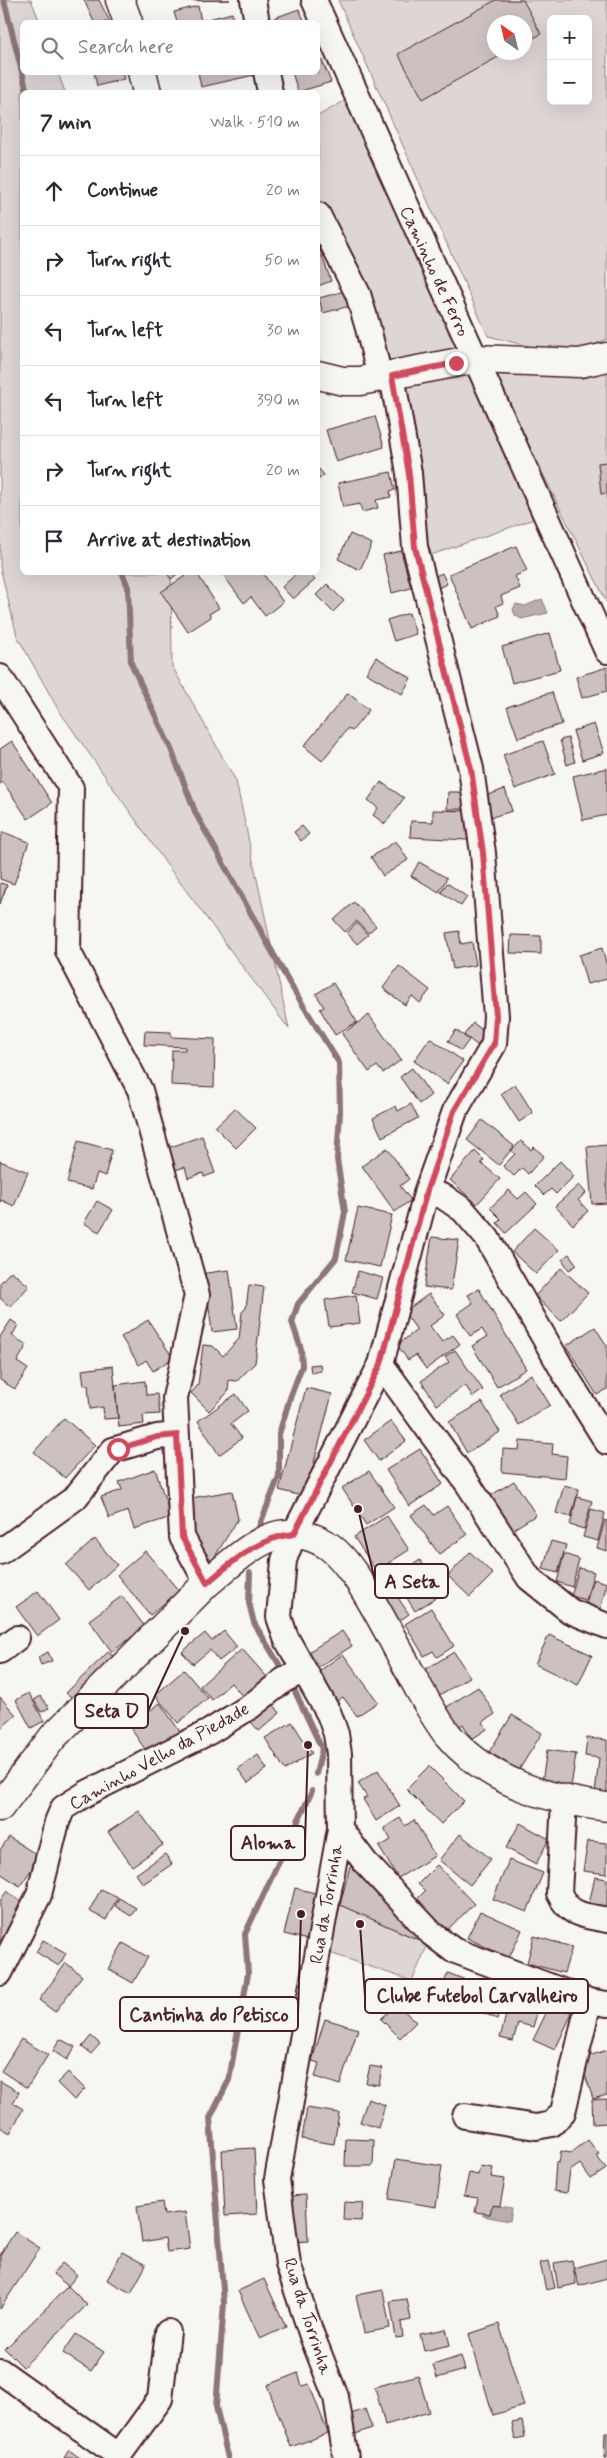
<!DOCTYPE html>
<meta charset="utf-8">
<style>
body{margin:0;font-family:Mynerve,sans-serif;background:#f7f7f7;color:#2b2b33}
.controls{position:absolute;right:15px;top:15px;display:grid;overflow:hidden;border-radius:8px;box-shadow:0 5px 20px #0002}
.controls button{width:45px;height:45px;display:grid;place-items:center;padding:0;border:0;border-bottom:1px solid #e1e1e2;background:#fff;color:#2b2b33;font:25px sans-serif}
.compass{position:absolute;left:487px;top:15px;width:45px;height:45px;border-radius:50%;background:#fff;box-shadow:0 5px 20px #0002;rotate:326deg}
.stop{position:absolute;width:15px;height:15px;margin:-11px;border:4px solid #d1495b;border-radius:50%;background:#fff}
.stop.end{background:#d1495b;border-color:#fff;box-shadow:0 1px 5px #0008}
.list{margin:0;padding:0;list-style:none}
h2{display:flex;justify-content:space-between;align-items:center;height:65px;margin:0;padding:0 20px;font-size:21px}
h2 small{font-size:16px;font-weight:400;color:#7c7c81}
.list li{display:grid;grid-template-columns:32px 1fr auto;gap:15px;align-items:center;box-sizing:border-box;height:70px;padding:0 20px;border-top:1px solid #e1e1e2}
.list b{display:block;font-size:19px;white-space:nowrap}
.list em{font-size:16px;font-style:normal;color:#7c7c81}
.icon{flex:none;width:28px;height:28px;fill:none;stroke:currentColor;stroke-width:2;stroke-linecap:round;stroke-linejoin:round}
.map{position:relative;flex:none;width:607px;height:2458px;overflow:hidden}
.search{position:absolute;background:#fff;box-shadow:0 5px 20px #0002;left:20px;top:20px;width:300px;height:55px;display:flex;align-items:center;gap:12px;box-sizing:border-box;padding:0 18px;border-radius:8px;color:#7c7c81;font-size:19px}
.panel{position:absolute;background:#fff;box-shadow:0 5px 20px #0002;left:20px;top:90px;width:300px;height:485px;border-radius:8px}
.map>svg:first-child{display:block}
.green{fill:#ddd6d5;stroke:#947a80;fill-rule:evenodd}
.water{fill:#bbadae;stroke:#8e747a}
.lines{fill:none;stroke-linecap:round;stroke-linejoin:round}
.stream{stroke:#8e747a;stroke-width:6}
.building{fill:#ccc1c0;stroke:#4a1f2b}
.street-casing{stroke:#4a1f2b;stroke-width:28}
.secondary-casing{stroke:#4a1f2b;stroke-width:31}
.street{stroke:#f6f6f2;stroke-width:24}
.secondary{stroke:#f6f6f2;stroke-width:28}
.route{stroke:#d1495b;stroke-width:6}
.labels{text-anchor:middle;stroke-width:4;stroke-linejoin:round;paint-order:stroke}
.street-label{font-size:18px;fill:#4a1f2b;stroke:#f6f6f2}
.leader{fill:none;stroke:#4a1f2b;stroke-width:2}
.callout-dot{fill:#4a1f2b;stroke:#f6f6f2;stroke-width:2}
.callout{fill:#f6f6f2;stroke:#4a1f2b;stroke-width:2}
.callout-label{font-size:19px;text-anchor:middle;font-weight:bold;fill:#4a1f2b}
</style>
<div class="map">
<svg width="607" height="2458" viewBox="0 0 607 2458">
<rect width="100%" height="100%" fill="#f6f6f2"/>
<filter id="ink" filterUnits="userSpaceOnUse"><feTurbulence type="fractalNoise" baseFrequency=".02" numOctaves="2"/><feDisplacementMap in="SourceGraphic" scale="10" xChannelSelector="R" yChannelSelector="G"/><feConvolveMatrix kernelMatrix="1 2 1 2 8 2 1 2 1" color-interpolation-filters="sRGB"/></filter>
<g filter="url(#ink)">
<path class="green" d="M0 0H31L40 22H22V72L58 73 65 92H22V572L171 573 172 666 236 781 289 1029 167 865 58 709 17 636 0 567Z
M338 0H607V339L568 356 488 336ZM551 19H588V101H551ZM494 22H524V52H494Z
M346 100 537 518 431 555 318 197V116Z
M607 367V603L493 373 589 377Z
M340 1905 428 1944 412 1981 330 1953Z"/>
<path class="water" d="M542 599 548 613 521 619 515 615 513 609 516 604 525 606Z
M492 2205 512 2208 510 2221 483 2216V2213L490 2214Z"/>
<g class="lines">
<path class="stream" d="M4 0 27 92
M122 572 128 587 131 663 171 749 196 814 290 984 339 1063 340 1112 337 1159 345 1212 336 1258 298 1304 292 1322 301 1349 302 1366 290 1398 279 1434V1476L259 1527
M250 1573 249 1603 254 1623 285 1674
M291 1683 322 1749 316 1774
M228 2458 216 2407 224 2303 210 2118 229 2080 248 1974 245 1934 312 1791"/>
</g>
<path class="building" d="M84 0H99L110 22H94Z
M180 0H230L180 1Z
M496 0H523L541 34 524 43V22H494V52H507L423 99 398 54Z
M198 6 201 21 232 13 234 22H177L174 12Z
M299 9 305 22H275L274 18Z
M318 51 331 82 298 92 292 72H318Z
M94 72H122L124 79 97 86Z
M198 72H253L254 75 201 87Z
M318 245 331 281 318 286Z
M345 291 350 306 323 313 319 298Z
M375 416 384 447 336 462 326 430Z
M607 462V493L601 494 598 463Z
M318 468 324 475 318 480Z
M391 472 395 490 390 491 391 497 376 500 378 508 362 512 360 504 343 507 338 483Z
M350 534 372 544 360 570 338 559Z
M516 546 527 571 515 576 520 588 501 596 503 603 496 606 500 616 472 629 449 574Z
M401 551 411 588 392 593 383 555Z
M166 572H180L171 579Z
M191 572H196L219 608 209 614 211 617 188 632 161 592Z
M221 572H262L283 602 265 616 251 597 244 603Z
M298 572H308L315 580 293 599 282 587Z
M442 573 447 584 433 590 429 579Z
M327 584 344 601 333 612 316 595Z
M409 613 416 634 394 641 387 620Z
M550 633 560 670 512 683 502 647Z
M376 657 411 678 402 694 366 673Z
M607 667V691L582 698 576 677Z
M552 692 562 724 518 738 507 707Z
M348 693 369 710 352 731 348 728 322 761 304 746Z
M594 724 604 753 582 760 573 731Z
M568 738 575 762 567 765 560 740Z
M12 741 52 803 28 819 3 782 0 784V749Z
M543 741 555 774 515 789 503 755Z
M607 768V815L583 820 573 776Z
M381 782 404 798 385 824 373 815 378 808 368 800Z
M505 789 512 811 492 817 485 796Z
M448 792H466V809H447Z
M433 810 469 811 468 840 410 837 411 821 433 822Z
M302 826 309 834 301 841 294 832Z
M3 832 29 842 14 884 0 879V842Z
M396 841 408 860 383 876 371 857Z
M419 862 447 878 439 892 411 876Z
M0 883 7 885 0 904Z
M447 883 467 897 461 906 441 892Z
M354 902 376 926 368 933 357 921 345 932 334 920Z
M357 923 368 935 357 944 347 933Z
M459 931 461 944 472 942 476 965 453 969 446 933Z
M511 935 541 936V954L510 953Z
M602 948 607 966V979L587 984 579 955Z
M399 966 430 990 420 1003 412 996 405 1005 383 988Z
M333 983 357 1022 335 1035 320 1009 324 1007 316 994Z
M369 1015 401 1060 383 1073 377 1066 369 1072 342 1034Z
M473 1023 492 1037 482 1049 464 1035Z
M456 1030 469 1040 461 1051 448 1041Z
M145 1031 171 1032V1037L215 1039 214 1087 171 1085 172 1050H185V1047L144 1045Z
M430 1038 463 1061 447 1084 414 1061Z
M412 1068 431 1095 419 1104 400 1077Z
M515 1084 533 1113 519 1122 501 1094Z
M411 1104 418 1118 382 1137 373 1118 396 1106 398 1111Z
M235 1108 256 1128 236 1148 215 1127Z
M482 1120 514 1146 499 1165 467 1140Z
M202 1136 215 1173 204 1177 203 1173 188 1178 185 1167 172 1171 165 1149Z
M78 1141 112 1150 105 1176 97 1173 92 1189 67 1183Z
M521 1141 531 1150 534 1147 544 1156 528 1174 522 1168 514 1176 503 1166 515 1154 511 1151Z
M607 1145V1203L592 1204 587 1147Z
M387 1148 409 1179 400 1186 411 1200 395 1212 362 1166Z
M475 1151 484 1160 481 1163 500 1179 477 1204 450 1180Z
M0 1161 28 1172 14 1206 1 1200 0 1203Z
M560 1161 574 1176 556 1194 551 1189 544 1195 535 1186Z
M579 1185 586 1193 578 1200 588 1211 573 1225 555 1206Z
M509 1190 518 1199 526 1192 537 1204 506 1233 497 1223 501 1219 490 1208Z
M97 1201 113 1210 99 1232 84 1223Z
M358 1208 392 1215 380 1267 346 1260Z
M534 1228 559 1250 536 1274 512 1252Z
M432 1237 459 1240 451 1290 424 1287Z
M569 1254 577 1265 569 1270 562 1259Z
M561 1268 588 1293 561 1321 535 1296Z
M229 1270 237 1329 212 1332 207 1292 199 1274Z
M11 1271 29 1286 10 1307 0 1298V1283Z
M358 1271 383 1278 377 1299 352 1292Z
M249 1285 264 1287 255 1363 237 1381 229 1380 228 1392 209 1411 191 1393 198 1385 203 1345 213 1346 223 1356 239 1339 242 1312 246 1308Z
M479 1289 526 1369 497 1387 472 1346 487 1337 482 1329 470 1336 457 1314 473 1303 468 1295Z
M429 1294 445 1315 430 1326 442 1342 453 1335 460 1344 426 1369 416 1355 408 1360 397 1345 417 1330 404 1312Z
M356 1295 360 1323 329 1327 325 1300Z
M11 1320 18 1325 12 1336 27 1345 17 1362 28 1369 15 1389 0 1380V1337Z
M148 1320 173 1358 153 1371 146 1360 139 1365 121 1337Z
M595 1327 607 1346V1389L597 1395 566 1346Z
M455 1350 483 1390 473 1397 465 1385 437 1405 421 1381 449 1362 445 1357Z
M320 1364 321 1371 311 1373 310 1365Z
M113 1366 118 1418 104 1419 103 1407 90 1409 88 1385H84L82 1370Z
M531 1374 550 1405 519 1425 500 1394Z
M145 1381 146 1395 157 1394 160 1414 143 1415 144 1424 119 1427 115 1385Z
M306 1388 332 1394 305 1497 279 1490Z
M236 1394 248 1411 231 1424 242 1438 219 1455 198 1421Z
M482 1402 500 1432 467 1453 449 1422Z
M64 1418 95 1445 65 1478 34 1452Z
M391 1421 406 1441 379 1461 364 1440Z
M520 1441 553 1444 552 1454 567 1456 565 1478 502 1472 503 1449 519 1450Z
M420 1449 443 1484 409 1506 386 1470Z
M155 1469 171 1517 134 1529 128 1511 109 1518 101 1497 122 1490 119 1482Z
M369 1471 394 1507 366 1525 342 1488Z
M514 1481 536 1515 512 1530 490 1496Z
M564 1485 579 1489 571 1517 556 1513Z
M232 1491 238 1519 212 1561 193 1536 191 1498Z
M577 1497 592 1501 584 1529 570 1525Z
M426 1505 434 1515 447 1506 467 1535 439 1554 411 1515Z
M591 1509 605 1513 598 1541 583 1537Z
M387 1516 409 1550 376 1571 354 1537Z
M605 1520 607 1521V1551L597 1548Z
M95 1539 117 1565 89 1590 66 1565Z
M551 1541 566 1545 558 1573 543 1569Z
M145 1551 179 1591 150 1615 117 1575Z
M470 1552 493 1574 470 1597 448 1576Z
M564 1554 579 1559 572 1587 557 1582Z
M420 1560 442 1594 415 1611 394 1577Z
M579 1568 594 1572 586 1600 571 1596Z
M593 1579 607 1583 600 1611 585 1607Z
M381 1588 387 1597 394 1592 409 1614 392 1626 370 1596Z
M38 1591 59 1620 37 1636 16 1607Z
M122 1596 145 1627 112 1652 89 1620Z
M431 1608 454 1646 437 1657 433 1651 424 1656 405 1624Z
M224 1631 237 1647 219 1661 210 1650 193 1664 182 1652 205 1633 212 1641Z
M342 1631 352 1646 312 1671 302 1656Z
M549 1635 592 1655 578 1685 535 1664Z
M242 1649 274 1685 250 1705 231 1683 212 1700 200 1686Z
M48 1652 52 1661 41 1665 38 1657Z
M108 1652 120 1662 79 1703 66 1693Z
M454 1652 470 1677 436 1697 421 1672Z
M343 1654 378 1702 357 1716 343 1697 329 1707 308 1679Z
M184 1670 208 1698 178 1723 155 1695Z
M478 1687 495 1714 483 1722 487 1729 472 1739 463 1724 455 1730 442 1710Z
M29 1693 44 1721 31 1728 16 1700Z
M41 1696 49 1708 41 1712 34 1700Z
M0 1697 16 1715 0 1729Z
M160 1703 181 1733 149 1755 129 1726Z
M273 1704 280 1713 259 1731 251 1722Z
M512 1715 542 1733 519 1770 489 1752Z
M292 1722 312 1753 285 1770 265 1738Z
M587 1738 607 1740V1795L595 1794 599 1758 585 1756Z
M547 1750 576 1754 571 1787 542 1782Z
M258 1755 267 1769 248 1783 238 1769Z
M429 1766 464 1801 441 1824 406 1789Z
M378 1770 400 1806 376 1821 363 1799 367 1797 358 1783Z
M139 1811 163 1845 132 1866 108 1832Z
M400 1818 405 1826 414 1820 435 1856 398 1878 379 1847 391 1840 384 1828Z
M520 1823 549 1839 536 1864 506 1848Z
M460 1834 491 1859 470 1885 439 1860Z
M9 1837 40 1857 20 1886 0 1873V1850Z
M588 1841 607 1843V1874L583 1871Z
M165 1854 172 1864 143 1884 136 1874Z
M509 1860 543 1873 527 1912 493 1899Z
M437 1865 474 1904 446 1931 416 1900 425 1891 418 1884Z
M350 1866 384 1902 424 1934 428 1944 340 1905Z
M595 1877 607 1879V1917L587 1913Z
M295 1888 319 1894 308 1940 284 1934Z
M101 1889 118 1897 106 1920 89 1911Z
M7 1891 26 1906 4 1949 0 1946V1901Z
M119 1898 136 1908 131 1916 115 1906Z
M480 1911 522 1930 509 1958 467 1938Z
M534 1936 572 1947 564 1973 527 1963Z
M43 1940 66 1953 59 1966 36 1952Z
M123 1943 148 1957 133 1983 108 1969Z
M66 1963 82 1976 55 2012 39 2000Z
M448 1973 468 1981 459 2003 439 1995Z
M480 1984 507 1995 497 2019 470 2007Z
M511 1996 540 2003 533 2027 518 2023 513 2041 500 2038Z
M551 2003 572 2013 555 2050 533 2040Z
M397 2004 416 2022 400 2038 381 2019Z
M325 2019 358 2029 340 2085 315 2077 319 2063 312 2061Z
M91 2036 100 2044 91 2054 82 2047Z
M21 2039 48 2055 27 2088 1 2071Z
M60 2039 75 2047 67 2060 53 2051Z
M607 2050V2095L593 2099 580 2059Z
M370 2066 382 2068 379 2085 366 2083Z
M68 2072 85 2089 74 2100 57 2083Z
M0 2081 19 2092 13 2103 23 2109 10 2133 0 2127Z
M368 2099 385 2105 378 2128 360 2122Z
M607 2099V2123L593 2124 592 2100Z
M307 2108 339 2113 334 2144 302 2139Z
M346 2139 374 2140 373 2166H345Z
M588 2140 599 2154 596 2155 606 2169 591 2179 580 2164 570 2171 567 2193 554 2191 556 2162 559 2163 561 2151 571 2153Z
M254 2148 257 2214 225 2216 222 2150Z
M396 2159 442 2166 436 2207 389 2199Z
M480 2166 493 2168 491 2177 505 2179 500 2206 492 2205 490 2214 475 2212 478 2198 464 2196 469 2173 478 2175Z
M306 2195 308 2241 292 2242 290 2196Z
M162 2202 164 2215 185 2212 190 2249 167 2252 165 2238 142 2242 137 2206Z
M344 2202 363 2203 361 2221 343 2220Z
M15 2232 40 2248 0 2309V2255Z
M122 2252 146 2265 131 2293 107 2280Z
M607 2259V2278L579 2286 574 2268Z
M572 2260 576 2284 558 2288 554 2263Z
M549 2261 555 2288 546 2290 540 2263Z
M62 2263 77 2275 68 2286 53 2274Z
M264 2279 286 2327 260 2339 238 2291Z
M68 2286 87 2305 23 2367 5 2349Z
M383 2290 390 2328 364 2333 356 2295Z
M407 2299 411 2320 401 2322 403 2337 396 2338 390 2301Z
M499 2324 524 2406 493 2415 469 2334Z
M446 2329 450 2345 424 2351 420 2334Z
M76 2334 104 2352 91 2371 63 2353Z
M461 2356 465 2370 437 2378 433 2365Z
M298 2373 302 2386 309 2384 328 2433 291 2447 267 2385Z
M418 2375 429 2412 385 2425 375 2387Z
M365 2409 372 2428 353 2435 346 2416Z
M522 2421 525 2437 515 2439 512 2423Z
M605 2432H607V2458H604Z
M69 2450 80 2458H64Z"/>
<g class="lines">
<defs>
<path id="street" d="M253 0 257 22
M314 0 607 651
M266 72 270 92
M318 215 358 294 368 328 380 378
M0 677 71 788 68 951 140 1090 197 1295 175 1398 182 1537 207 1583
M427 1190 444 1197 463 1210 487 1238 569 1381 607 1442
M381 1364 468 1484 529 1578 570 1611 607 1626
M0 1552 75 1498 113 1450 157 1437 177 1435
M0 1651 17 1638
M564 1801 559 1893C570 1917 584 1915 607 1920
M340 1829 365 1862 432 1934 453 1950 589 2001 607 2004
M0 1973 39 1895 57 1822 63 1808 87 1793 209 1732 251 1706 284 1680 303 1671
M465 2116 536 2127 552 2124 563 2112 589 2001
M0 2371 118 2455
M117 2458 160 2399 168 2332
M346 2458 336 2397 312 2336 288 2264 277 2179 340 1829 339 1754 336 1734 329 1714 286 1638 279 1617 284 1560 294 1534 381 1364 427 1190 455 1111 494 1044 496 1016 483 853 471 769 415 547 409 473 392 375"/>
<path id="secondary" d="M120 0 128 22
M142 72 147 92
M318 375 343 381H360L475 359 580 363 607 357
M0 1807 53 1737 207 1583C228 1566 253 1541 279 1535 297 1531 316 1537 330 1547 341 1555 349 1567 357 1578 380 1612 398 1651 418 1687 427 1703 437 1721 448 1735 489 1783 548 1799 607 1807"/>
</defs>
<use href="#street" class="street-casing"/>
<use href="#secondary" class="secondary-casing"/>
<use href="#street" class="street"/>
<use href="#secondary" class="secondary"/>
</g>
</g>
<g class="lines" filter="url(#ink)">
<path class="route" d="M118 1449 157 1437 177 1435 182 1537 207 1583C233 1561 260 1537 294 1534L381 1364 427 1190 454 1111 494 1044 496 1016 483 853 471 769 415 547 409 474 392 376 456 363"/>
</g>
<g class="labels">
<g class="street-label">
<text transform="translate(435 271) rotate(65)" y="6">Caminho de Ferro</text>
<text transform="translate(159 1756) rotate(-29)" y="6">Caminho Velho da Piedade</text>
<text transform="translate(326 1904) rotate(-80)" y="6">Rua da Torrinha</text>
<text transform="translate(308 2316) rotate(72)" y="6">Rua da Torrinha</text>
</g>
</g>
<path class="leader" d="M358 1509L375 1581M185 1631L148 1711M308 1745L305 1843M360 1924L365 1996M301 1914L298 2014"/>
<g class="callout-dot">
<circle cx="358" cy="1509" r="5"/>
<circle cx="185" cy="1631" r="5"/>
<circle cx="308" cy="1745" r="5"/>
<circle cx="360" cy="1924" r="5"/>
<circle cx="301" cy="1914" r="5"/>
</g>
<g class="callout">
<rect x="375" y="1564" width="73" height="34" rx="5"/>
<rect x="75" y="1694" width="73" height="34" rx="5"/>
<rect x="231" y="1826" width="74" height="34" rx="5"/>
<rect x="365" y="1979" width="223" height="34" rx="5"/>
<rect x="120" y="1997" width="178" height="34" rx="5"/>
</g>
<g class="callout-label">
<text x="412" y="1588">A Seta</text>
<text x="112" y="1717">Seta D</text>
<text x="268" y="1849">Aloma</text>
<text x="477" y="2002">Clube Futebol Carvalheiro</text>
<text x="209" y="2021">Cantinha do Petisco</text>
</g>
</svg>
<div class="controls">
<button>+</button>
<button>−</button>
</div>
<svg class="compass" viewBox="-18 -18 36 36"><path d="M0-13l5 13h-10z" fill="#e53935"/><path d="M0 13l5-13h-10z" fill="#7c7c81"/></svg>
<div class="stop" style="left:118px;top:1449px"></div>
<div class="stop end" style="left:456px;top:363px"></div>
<div class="search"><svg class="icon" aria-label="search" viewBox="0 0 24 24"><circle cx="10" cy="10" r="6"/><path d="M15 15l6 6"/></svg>Search here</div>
<section class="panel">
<h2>7 min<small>Walk · 510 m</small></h2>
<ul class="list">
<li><svg class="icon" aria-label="ahead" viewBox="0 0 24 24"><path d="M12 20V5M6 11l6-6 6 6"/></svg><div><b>Continue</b></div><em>20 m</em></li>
<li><svg class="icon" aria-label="right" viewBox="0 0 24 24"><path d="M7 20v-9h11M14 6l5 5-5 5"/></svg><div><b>Turn right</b></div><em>50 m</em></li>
<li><svg class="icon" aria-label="left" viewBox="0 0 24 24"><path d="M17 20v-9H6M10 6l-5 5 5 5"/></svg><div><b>Turn left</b></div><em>30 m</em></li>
<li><svg class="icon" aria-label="left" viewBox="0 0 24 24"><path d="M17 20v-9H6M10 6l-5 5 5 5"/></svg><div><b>Turn left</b></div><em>390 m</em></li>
<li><svg class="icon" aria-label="right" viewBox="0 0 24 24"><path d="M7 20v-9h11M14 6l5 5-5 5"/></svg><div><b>Turn right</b></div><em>20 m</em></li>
<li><svg class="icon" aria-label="arrive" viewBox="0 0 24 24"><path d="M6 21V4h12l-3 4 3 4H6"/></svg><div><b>Arrive at destination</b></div></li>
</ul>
</section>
</div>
